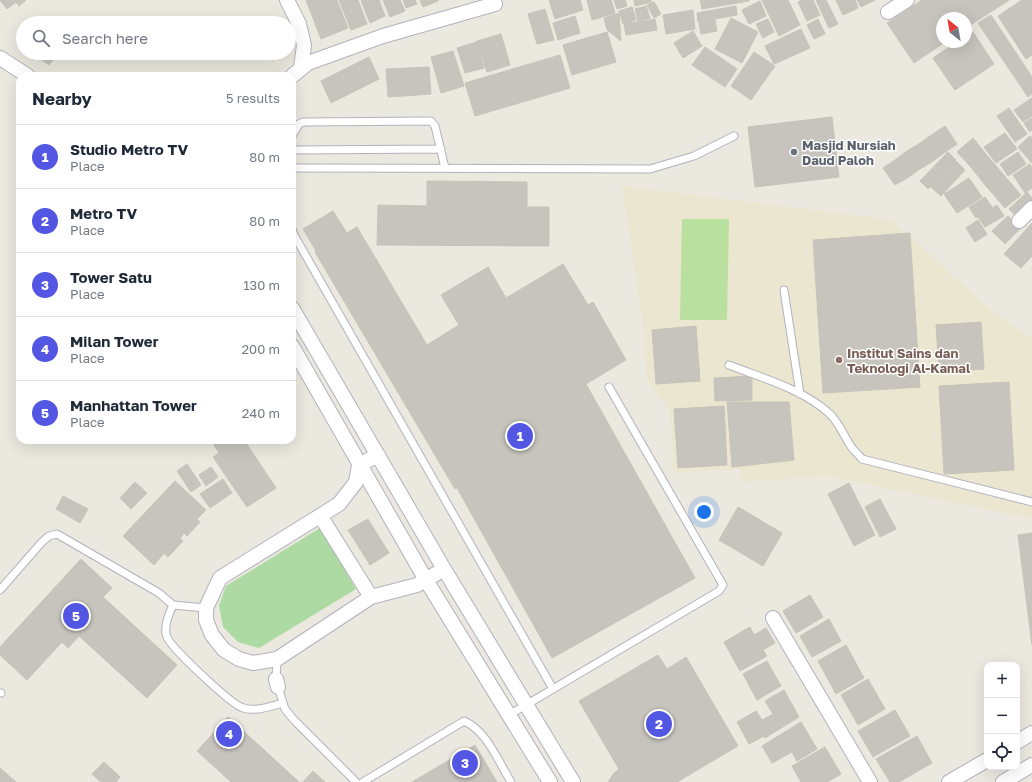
<!DOCTYPE html>
<meta charset="utf-8">
<style>
body{margin:0;font-family:"Golos Text",sans-serif;background:#f6f6f7;color:#1f2937}
.controls{position:absolute;right:12px;bottom:12px;display:grid;overflow:hidden;border-radius:8px;box-shadow:0 4px 16px #0002}
.controls button{width:36px;height:36px;display:grid;place-items:center;padding:0;border:0;border-bottom:1px solid #e0e1e3;background:#fff;color:#1f2937;font:20px sans-serif}
.compass{position:absolute;left:936px;top:12px;width:36px;height:36px;border-radius:50%;background:#fff;box-shadow:0 4px 16px #0002;rotate:329deg}
.you{position:absolute;left:704px;top:512px;width:14px;height:14px;margin:-10px;border:3px solid #fff;border-radius:50%;background:#1a73e8;box-shadow:0 0 0 6px #1a73e833}
.badge{display:grid;place-items:center;width:26px;height:26px;border-radius:50%;background:#5356e3;color:#fff;font-size:13px;font-weight:700}
.pin{position:absolute;translate:-50% -50%;border:2px solid #fff;box-shadow:0 1px 4px #0006}
.list{margin:0;padding:0;list-style:none}
h2{display:flex;justify-content:space-between;align-items:center;height:52px;margin:0;padding:0 16px;font-size:17px}
h2 small{font-size:13px;font-weight:400;color:#747a83}
.list li{display:grid;grid-template-columns:26px 1fr auto;gap:12px;align-items:center;box-sizing:border-box;height:64px;padding:0 16px;border-top:1px solid #e0e1e3}
.list b{display:block;font-size:15px;white-space:nowrap}
.list p{margin:0;font-size:13px;white-space:nowrap;color:#747a83}
.list em{font-size:13px;font-style:normal;color:#747a83}
.icon{flex:none;width:22px;height:22px;fill:none;stroke:currentColor;stroke-width:2;stroke-linecap:round;stroke-linejoin:round}
.map{position:relative;flex:none;width:1032px;height:782px;overflow:hidden}
.search{position:absolute;background:#fff;box-shadow:0 4px 16px #0002;left:16px;top:16px;width:280px;height:44px;display:flex;align-items:center;gap:10px;box-sizing:border-box;padding:0 14px;border-radius:22px;color:#747a83;font-size:15px}
.panel{position:absolute;background:#fff;box-shadow:0 4px 16px #0002;left:16px;top:72px;width:280px;height:372px;border-radius:12px}
.map>svg:first-child{display:block}
.education{fill:#eae6d0}
.green{fill:#acdaa2}
.pitch{fill:#bae09f}
.building{fill:#c7c4be;stroke:#c6c3b8}
.lines{fill:none;stroke-linecap:round;stroke-linejoin:round}
.lane-casing{stroke:#b2b2bd;stroke-width:9}
.street-casing{stroke:#b2b2bd;stroke-width:16}
.lane{stroke:#fff;stroke-width:7}
.street{stroke:#fff;stroke-width:14}
.worship-dot{fill:#6b7280;stroke:#fff;stroke-width:1.5}
.education-dot{fill:#8d6e63;stroke:#fff;stroke-width:1.5}
.labels{text-anchor:middle;stroke-width:3;stroke-linejoin:round;paint-order:stroke}
.worship-label{font-size:13px;font-weight:bold;fill:#5b616d;stroke:#fff;text-anchor:start}
.education-label{font-size:13px;font-weight:bold;fill:#785e54;stroke:#fff;text-anchor:start}
</style>
<div class="map">
<svg width="1032" height="782" viewBox="0 0 1032 782">
<rect width="100%" height="100%" fill="#ebe8df"/>
<path class="education" d="M622 186 892 220 992 311 1032 339V519L829 476 741 482V469L674 473 670 410 647 380 643 325Z"/>
<path class="green" d="M320 528 356 589 259 648 238 642 223 627 219 606 226 586Z"/>
<path class="pitch" d="M682 219H729L727 320H680Z"/>
<path class="building" d="M0 0H26L19 6 16 2 7 9Z
M306 0H337L348 28 321 39Z
M339 0H358L367 24 351 30Z
M361 0H379L385 16 370 23Z
M383 0H400L405 11 390 17Z
M403 0H415L417 4 406 8Z
M420 0H438V1L423 7Z
M549 0H580L583 10 555 19Z
M587 0H611L615 13 592 20Z
M614 0H625L627 6 617 9Z
M634 0H651V2L635 6Z
M700 0H749V1L702 9Z
M762 0H788L800 25 779 36Z
M802 0H813L820 15 807 21 798 2Z
M816 0H826L838 24 829 28Z
M836 0H855L858 8 843 15Z
M857 0H875L861 7Z
M922 0H1009L966 28V18H942V42H945L914 63 887 23Z
M1022 0H1032V55L1026 59 998 16Z
M760 1 766 16 749 24 742 10Z
M654 2 661 14 654 18 647 5Z
M646 6 650 18 638 21 635 9Z
M736 6 737 15 698 22 697 13Z
M632 7 636 20 623 24 619 11Z
M545 9 554 40 537 44 528 14Z
M693 10 695 29 666 34 663 15Z
M619 13 621 41 607 30 604 18Z
M991 15 1032 77V94L1028 97 978 23Z
M575 16 580 33 558 40 553 23Z
M731 18 758 32 742 63 715 49Z
M655 19 657 30 626 35 624 24Z
M768 19 774 32 763 38 756 24Z
M818 19 825 34 814 39 807 25Z
M715 20 717 31 701 34 699 23Z
M801 29 810 48 774 64 765 46Z
M693 31 702 46 683 58 674 43Z
M607 32 616 62 572 75 563 45Z
M973 32 994 64 955 90 933 58 957 42H966V36Z
M501 34 510 65 487 72 477 41Z
M477 42 484 68 465 73 457 48Z
M705 47 737 69 725 87 692 65Z
M453 51 464 86 441 93 431 57Z
M754 52 775 66 751 100 731 86Z
M43 53H50L55 57 49 65 39 58Z
M560 55 570 88 475 116 465 83Z
M369 57 379 79 331 103 321 81Z
M429 67 431 94 388 97 386 69Z
M1032 98V116L1023 122 1014 110Z
M1009 108 1027 134 1015 142 997 116Z
M832 117 839 177 755 187 748 127Z
M1032 118V130L1030 132 1024 123Z
M945 126 957 144 930 163 917 145Z
M1005 133 1017 149 996 163 984 147Z
M1030 136 1032 138V163L1018 147Z
M973 138 985 153 970 166 957 152Z
M917 145 930 163 920 169 907 151Z
M907 151 920 169 907 178 895 160Z
M948 152 956 160 928 189 920 181Z
M1018 152 1026 164 1008 176 1000 164Z
M985 153 1002 173 986 186 970 166Z
M895 160 907 178 895 185 883 168Z
M956 161 965 170 941 196 931 187Z
M1030 164 1032 168V188L1025 193 1013 175Z
M1002 173 1021 195 1005 208 986 186Z
M969 178 982 197 957 213 944 194Z
M427 181 527 182V207H549V246L377 245 378 205 427 206Z
M1027 192 1032 198V204L1018 218 1009 209Z
M985 197 992 207 976 218 969 207Z
M997 205 1004 216 985 227 978 217Z
M333 211 347 233 357 227 427 345 459 325 441 295 488 267 506 298 563 264 588 305 593 302 626 360 586 384 695 578 552 658 457 488 455 489 315 252 316 251 303 229Z
M1008 216 1020 229 1005 244 992 231Z
M978 220 987 234 975 242 966 228Z
M1032 223V256L1021 268 1004 254Z
M910 233 920 387 823 393 813 240Z
M981 322 984 369 939 372 936 325Z
M696 326 700 381 656 384 652 330Z
M752 376V400L715 401 714 378Z
M1009 382 1014 470 944 474 939 386Z
M727 402H789L794 460 732 467Z
M724 406 727 465 678 468 674 409Z
M221 440H236L237 442 244 440 276 488 247 507 213 457 219 453 214 445Z
M187 464 201 485 191 492 177 471Z
M211 467 218 477 206 486 199 475Z
M223 479 232 493 210 508 200 494Z
M175 481 206 510 197 519 200 522 187 536 184 533 180 538 183 541 168 557 164 553 154 565 123 536Z
M135 482 147 493 131 509 120 498Z
M849 483 875 535 854 546 828 494Z
M63 496 88 509 80 523 56 509Z
M880 499 896 529 880 537 865 507Z
M738 507 782 533 763 566 719 540Z
M368 519 389 553 370 565 348 530Z
M1032 533V645L1018 535Z
M81 559 112 588 103 597 177 665 147 698 79 636 68 648 62 642 27 680 0 655V647Z
M810 595 823 617 796 633 783 611Z
M829 619 841 641 812 657 800 636Z
M750 627 754 635 766 628 775 643 763 650 767 656 740 671 724 642Z
M846 645 864 678 836 694 818 661Z
M658 655 667 669 686 657 738 746 677 782H608L614 773 619 769 579 701Z
M767 661 781 686 757 700 743 674Z
M868 679 885 709 858 725 841 695Z
M784 690 799 717 765 738 764 736 749 744 737 722 756 711 762 720 773 714 765 701Z
M895 710 910 736 873 757 858 731Z
M228 717 299 782H231L197 751Z
M801 722 817 749 797 761 792 752 772 763 762 746Z
M917 736 932 763 899 782H890L876 759Z
M475 745 497 782H412Z
M825 747 841 774 827 782H801L792 766Z
M104 762 120 777 116 782H101L92 774Z
M0 768 16 782H0Z
M313 771 325 782H303Z"/>
<g class="lines">
<defs>
<path id="lane" d="M292 136 299 124 303 122 431 121 435 126 445 168
M292 150 441 149
M292 168 650 169 694 156 734 136
M292 229 294 235 553 689
M784 290 800 394
M729 365C762 378 803 389 830 414 839 423 843 434 850 445 853 450 858 454 862 459L1032 502
M0 590 42 542 49 536 57 534 159 593 173 605 206 608
M173 605C169 614 163 627 167 637 171 648 229 702 241 707 253 713 271 706 283 703
M276 679 277 659
M278 687 285 709 294 720 356 782
M0 693H1
M509 715 719 591 723 585 609 387
M363 782 464 721C487 731 498 761 511 782"/>
<path id="street" d="M287 0 299 24 304 45 301 68
M888 12 907 0
M0 58 28 76
M292 76 308 63 383 36 495 4
M1019 221 1032 208
M292 308 444 569 573 782
M292 346 426 580 550 782
M378 455 359 465 356 482 339 504 220 578 206 608V620L212 635 224 650 239 659 253 663 277 659 371 597 417 585 444 569
M321 517 371 597
M773 618 870 782
M276 679 278 687
M1017 742 1032 733
M949 782 987 760
M1003 782 1032 765"/>
</defs>
<use href="#lane" class="lane-casing"/>
<use href="#street" class="street-casing"/>
<use href="#lane" class="lane"/>
<use href="#street" class="street"/>
</g>
<circle class="worship-dot" cx="794" cy="152" r="4"/>
<circle class="education-dot" cx="839" cy="360" r="4"/>
<g class="labels">
<g class="worship-label">
<text x="802" y="150">Masjid Nursiah<tspan x="802" dy="15">Daud Paloh</tspan></text>
</g>
<g class="education-label">
<text x="847" y="358">Institut Sains dan<tspan x="847" dy="15">Teknologi Al-Kamal</tspan></text>
</g>
</g>
</svg>
<div class="controls">
<button>+</button>
<button>−</button>
<button><svg class="icon" aria-label="locate" viewBox="0 0 24 24"><circle cx="12" cy="12" r="6"/><path d="M12 2v4M12 18v4M2 12h4M18 12h4"/></svg></button>
</div>
<svg class="compass" viewBox="-18 -18 36 36"><path d="M0-13l5 13h-10z" fill="#e53935"/><path d="M0 13l5-13h-10z" fill="#747a83"/></svg>
<div class="you"></div>
<div class="pin badge" style="left:520px;top:436px">1</div>
<div class="pin badge" style="left:659px;top:724px">2</div>
<div class="pin badge" style="left:465px;top:763px">3</div>
<div class="pin badge" style="left:229px;top:734px">4</div>
<div class="pin badge" style="left:76px;top:616px">5</div>
<div class="search"><svg class="icon" aria-label="search" viewBox="0 0 24 24"><circle cx="10" cy="10" r="6"/><path d="M15 15l6 6"/></svg>Search here</div>
<section class="panel">
<h2>Nearby<small>5 results</small></h2>
<ul class="list">
<li><span class="badge">1</span><div><b>Studio Metro TV</b><p>Place</p></div><em>80 m</em></li>
<li><span class="badge">2</span><div><b>Metro TV</b><p>Place</p></div><em>80 m</em></li>
<li><span class="badge">3</span><div><b>Tower Satu</b><p>Place</p></div><em>130 m</em></li>
<li><span class="badge">4</span><div><b>Milan Tower</b><p>Place</p></div><em>200 m</em></li>
<li><span class="badge">5</span><div><b>Manhattan Tower</b><p>Place</p></div><em>240 m</em></li>
</ul>
</section>
</div>
